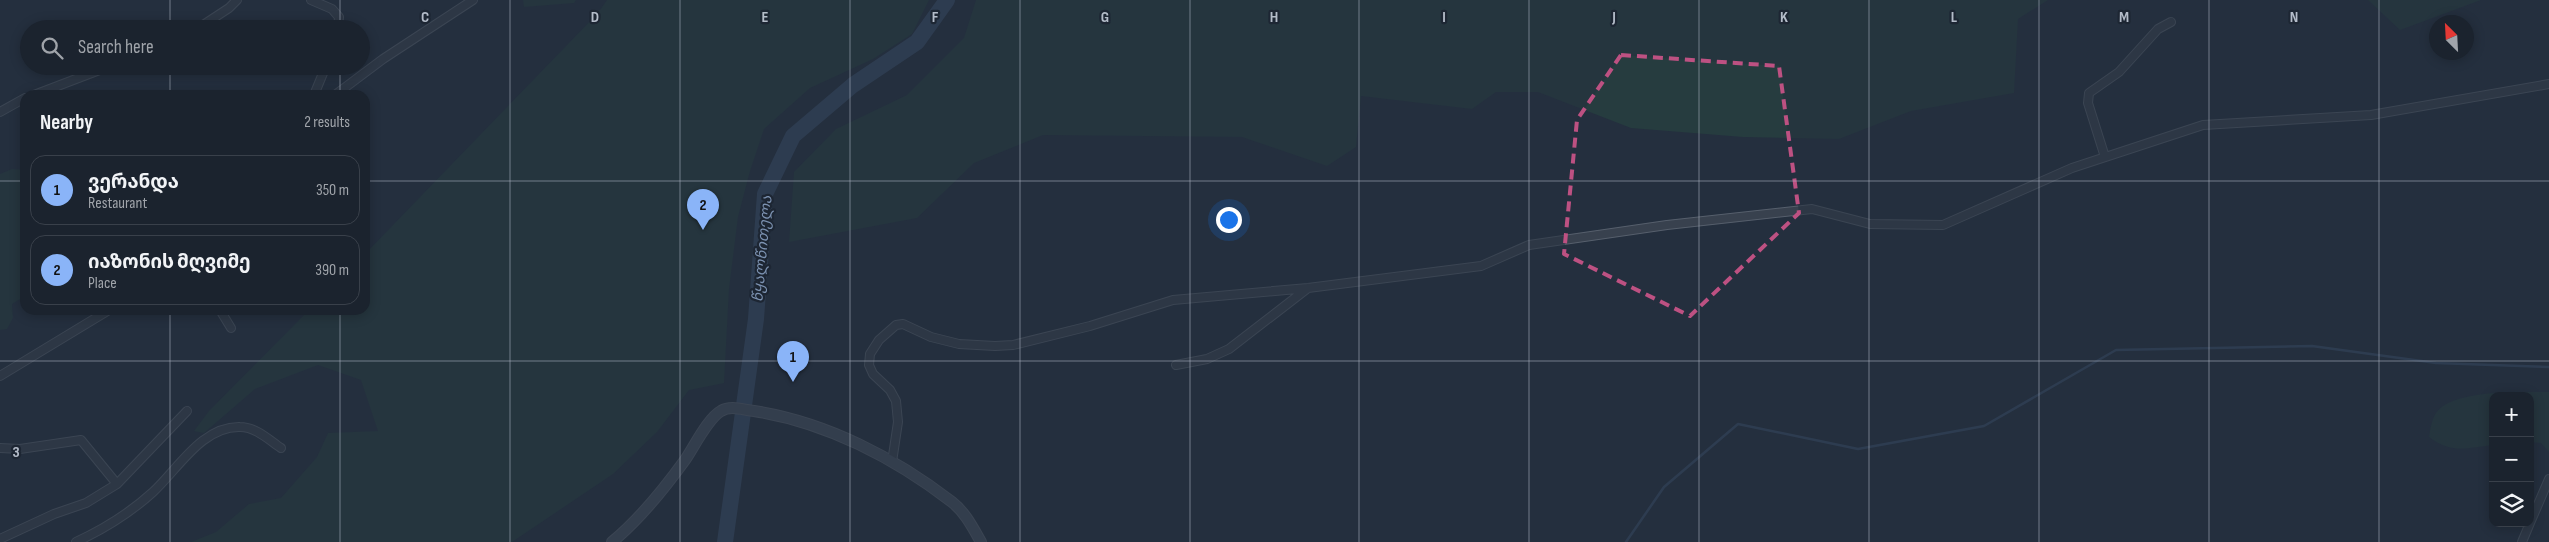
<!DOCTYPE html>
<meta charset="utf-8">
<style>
body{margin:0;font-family:"Sofia Sans Condensed","Noto Sans Georgian",sans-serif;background:#242b36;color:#f1f3f6}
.controls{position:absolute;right:15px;bottom:15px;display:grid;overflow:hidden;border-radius:10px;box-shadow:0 2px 12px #0003}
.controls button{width:45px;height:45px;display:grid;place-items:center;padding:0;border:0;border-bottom:1px solid #39404a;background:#1b232e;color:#f1f3f6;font:25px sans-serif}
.compass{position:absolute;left:2429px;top:15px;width:45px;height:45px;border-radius:50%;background:#1b232e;box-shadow:0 2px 12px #0003;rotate:336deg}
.you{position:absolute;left:1228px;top:219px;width:18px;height:18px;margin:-12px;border:4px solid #fff;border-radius:50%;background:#1a73e8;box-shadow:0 0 0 8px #1a73e833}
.badge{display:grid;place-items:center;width:32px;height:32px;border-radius:50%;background:#8ab4f8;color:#111;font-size:16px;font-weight:700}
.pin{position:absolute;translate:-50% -41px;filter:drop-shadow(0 1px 2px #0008)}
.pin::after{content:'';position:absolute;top:26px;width:18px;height:15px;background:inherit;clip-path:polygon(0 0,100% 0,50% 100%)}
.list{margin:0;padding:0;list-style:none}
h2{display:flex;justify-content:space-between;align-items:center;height:65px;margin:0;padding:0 20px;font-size:21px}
h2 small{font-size:16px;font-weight:400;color:#a0a4aa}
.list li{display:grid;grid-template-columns:32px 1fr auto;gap:15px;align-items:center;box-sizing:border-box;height:70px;margin:0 10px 10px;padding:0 10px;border:1px solid #39404a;border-radius:15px}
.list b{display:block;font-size:19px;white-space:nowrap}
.list p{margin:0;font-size:16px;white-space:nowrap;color:#a0a4aa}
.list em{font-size:16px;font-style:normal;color:#a0a4aa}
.icon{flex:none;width:28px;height:28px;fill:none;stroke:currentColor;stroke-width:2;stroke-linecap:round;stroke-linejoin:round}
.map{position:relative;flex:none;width:2549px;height:542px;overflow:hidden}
.search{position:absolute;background:#1b232e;box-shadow:0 2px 12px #0003;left:20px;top:20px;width:350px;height:55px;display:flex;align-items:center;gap:12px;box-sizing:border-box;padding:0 18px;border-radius:28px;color:#a0a4aa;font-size:19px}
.panel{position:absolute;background:#1b232e;box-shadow:0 2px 12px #0003;left:20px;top:90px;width:350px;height:225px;border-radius:15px}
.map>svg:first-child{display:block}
.green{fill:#263c3f}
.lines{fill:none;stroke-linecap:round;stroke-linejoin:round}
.stream{stroke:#394c67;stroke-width:2.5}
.river{stroke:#394c67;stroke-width:16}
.minor-casing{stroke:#565f6c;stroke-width:10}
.secondary-casing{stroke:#565f6c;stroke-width:12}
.minor{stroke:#38414e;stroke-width:8}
.secondary{stroke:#465061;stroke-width:10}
.marked{fill:none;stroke:#bd5182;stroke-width:4;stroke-dasharray:10 6;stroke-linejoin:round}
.grid{fill:none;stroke:#b4bcc9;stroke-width:1;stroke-opacity:0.55}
.labels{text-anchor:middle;stroke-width:4.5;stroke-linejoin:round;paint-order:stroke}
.water-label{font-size:15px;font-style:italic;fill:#7c92b1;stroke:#1d2633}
.grid-label{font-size:16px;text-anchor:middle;font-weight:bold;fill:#b4bcc9;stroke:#1d2633;stroke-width:4.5;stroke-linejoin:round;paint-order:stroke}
</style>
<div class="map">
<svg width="2549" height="542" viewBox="0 0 2549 542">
<rect width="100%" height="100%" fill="#242f3e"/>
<path class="green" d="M523 0H576L574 3 524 7Z
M607 0H929L912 34 873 59 810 88 764 129 750 171 738 217 729 289 724 383 689 390 657 432 613 474 512 542H191L216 532 249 504 281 498 317 457 328 433 378 431 361 380 318 365 255 389 204 433 194 431 209 411 309 310H365V254L598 13Z
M976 0H2048L2018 19 2014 93 1911 111 1839 139 1743 137 1631 128 1538 92H1496L1472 109 1361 96 1356 147 1327 166 1242 137 1043 135 974 163 917 218 789 242 794 172 836 129 907 95 964 38Z
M2368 0H2481L2400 30Z
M12 169 25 170V296L12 304 13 318 7 329 0 330V174Z
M2549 392V452L2541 443 2530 442V396H2493V445C2467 448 2451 454 2429 437 2431 426 2432 413 2443 406 2467 390 2520 392 2549 392Z"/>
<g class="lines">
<path class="stream" d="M1626 542 1664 487 1738 424 1858 449 1984 426 2116 350 2312 346 2436 363 2549 367"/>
<path class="river" d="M725 542 756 319 765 194 793 136 853 85 917 42 947 0"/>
<defs>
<path id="minor" d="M311 0 332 9 339 17 338 29
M197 29 229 8 237 0
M34 95 110 66
M314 95 326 66
M335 95 383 59 473 0
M0 112 25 98
M2105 157 2088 103 2089 93 2119 72 2158 29 2171 22
M220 310 231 328
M1176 365 1207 359 1229 349 1308 288
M0 376 109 310
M0 448 20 449 81 440 117 484
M892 462 898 422 896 401 890 390 873 374 869 365 870 354 879 340 896 325 903 324 931 337 959 344 995 346 1013 345 1090 326 1173 300 1308 288 1481 266 1529 245 1667 225 1812 209 1870 224 1943 225 2072 168 2203 125 2371 115 2549 84
M2530 523 2549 479
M0 539 54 514 86 503 117 484 187 411
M76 542C104 529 130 513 153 492 178 469 202 426 240 427 256 427 269 440 281 448
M2522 542 2530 523"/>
<path id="secondary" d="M612 542C640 519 664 489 685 460 694 447 708 418 721 411 731 405 743 410 754 411 826 422 895 458 952 502 965 512 973 528 981 542"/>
</defs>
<use href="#minor" class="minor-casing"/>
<use href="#secondary" class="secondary-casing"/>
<use href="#minor" class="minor"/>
<use href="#secondary" class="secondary"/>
</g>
<path d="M0 0H2549V542H0ZM1621 55 1779 66 1799 213 1690 316 1564 254 1577 120Z" fill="#242f3e" fill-opacity=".55" fill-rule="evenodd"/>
<path class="marked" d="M1621 55 1779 66 1799 213 1690 316 1564 254 1577 120Z"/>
<path class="grid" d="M170 0V29M340 0V29M510 0V542M680 0V542M850 0V542M1020 0V542M1190 0V542M1359 0V542M1529 0V542M1699 0V542M1869 0V542M2039 0V542M2209 0V542M2379 0V542M170 66V95M340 66V95M0 181H25M365 181H2549M170 310V542M340 310V542M0 361H2549"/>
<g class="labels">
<g class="water-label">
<text transform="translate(762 249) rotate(-85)" y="5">წყალწითელა</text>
</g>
</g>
<g class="grid-label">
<text x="425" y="22">C</text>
<text x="595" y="22">D</text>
<text x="765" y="22">E</text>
<text x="935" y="22">F</text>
<text x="1105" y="22">G</text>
<text x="1274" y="22">H</text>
<text x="1444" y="22">I</text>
<text x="1614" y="22">J</text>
<text x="1784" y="22">K</text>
<text x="1954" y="22">L</text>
<text x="2124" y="22">M</text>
<text x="2294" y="22">N</text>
<text x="16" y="457">3</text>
</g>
</svg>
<div class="controls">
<button>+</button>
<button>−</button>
<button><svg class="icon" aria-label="layers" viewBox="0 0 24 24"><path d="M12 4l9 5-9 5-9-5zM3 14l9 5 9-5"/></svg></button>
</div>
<svg class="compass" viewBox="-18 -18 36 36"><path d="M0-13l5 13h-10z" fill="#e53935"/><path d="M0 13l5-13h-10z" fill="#a0a4aa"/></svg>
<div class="you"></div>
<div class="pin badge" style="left:793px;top:382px">1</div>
<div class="pin badge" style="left:703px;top:230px">2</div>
<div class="search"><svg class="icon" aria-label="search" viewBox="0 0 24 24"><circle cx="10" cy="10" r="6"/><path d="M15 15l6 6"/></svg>Search here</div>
<section class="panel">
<h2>Nearby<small>2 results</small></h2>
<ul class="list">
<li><span class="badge">1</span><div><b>ვერანდა</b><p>Restaurant</p></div><em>350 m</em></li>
<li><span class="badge">2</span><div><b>იაზონის მღვიმე</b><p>Place</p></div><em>390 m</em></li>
</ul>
</section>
</div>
